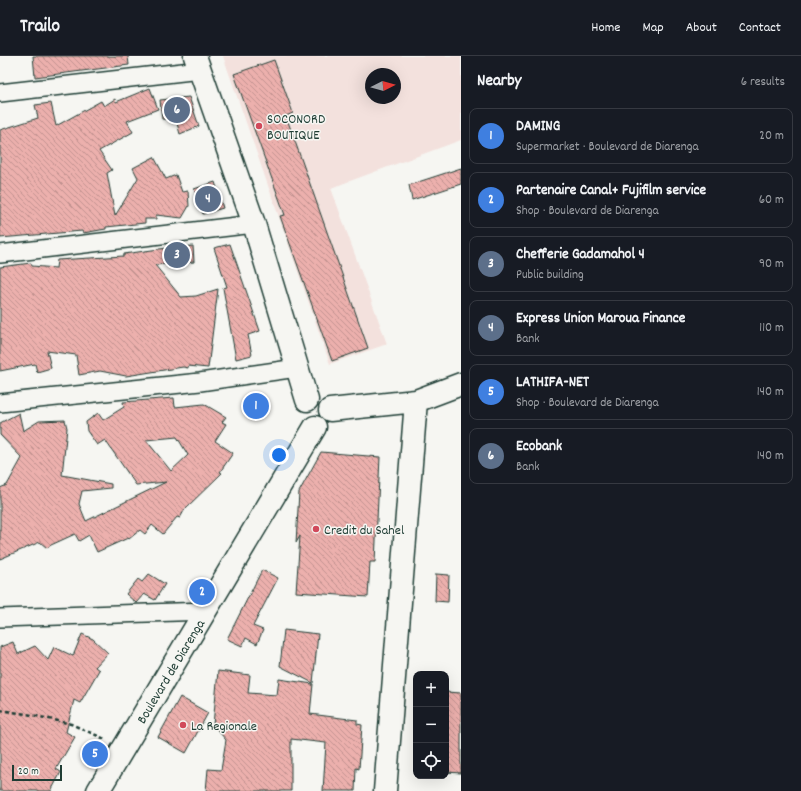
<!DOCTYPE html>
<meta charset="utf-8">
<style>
body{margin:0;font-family:Dekko,sans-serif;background:#242831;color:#f1f3f6}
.controls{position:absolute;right:12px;bottom:12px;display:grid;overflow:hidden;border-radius:8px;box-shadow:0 4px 16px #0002}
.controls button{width:36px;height:36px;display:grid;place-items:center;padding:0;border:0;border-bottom:1px solid #363941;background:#171b24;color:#f1f3f6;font:20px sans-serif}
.compass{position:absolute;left:365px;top:12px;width:36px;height:36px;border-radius:50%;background:#171b24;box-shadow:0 4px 16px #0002;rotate:84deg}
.scale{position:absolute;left:12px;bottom:10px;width:50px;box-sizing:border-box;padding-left:4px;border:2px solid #1f3d34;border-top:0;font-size:11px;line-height:14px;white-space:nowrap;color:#1f3d34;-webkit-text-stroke:3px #f6f6f2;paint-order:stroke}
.you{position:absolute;left:279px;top:399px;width:14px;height:14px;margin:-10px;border:3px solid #fff;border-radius:50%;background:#1a73e8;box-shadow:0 0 0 6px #1a73e833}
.badge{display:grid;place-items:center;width:26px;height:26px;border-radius:50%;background:#0b8043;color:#fff;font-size:13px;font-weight:700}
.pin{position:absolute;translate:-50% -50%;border:2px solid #fff;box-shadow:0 1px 4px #0006}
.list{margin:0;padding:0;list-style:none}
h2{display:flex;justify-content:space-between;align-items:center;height:52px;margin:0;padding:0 16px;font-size:17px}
h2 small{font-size:13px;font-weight:400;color:#9ea1a6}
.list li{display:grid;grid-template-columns:26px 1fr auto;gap:12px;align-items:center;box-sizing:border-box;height:56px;margin:0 8px 8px;padding:0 8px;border:1px solid #363941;border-radius:8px}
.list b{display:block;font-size:15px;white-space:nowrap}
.list p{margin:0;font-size:13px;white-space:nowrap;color:#9ea1a6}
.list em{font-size:13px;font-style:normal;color:#9ea1a6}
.icon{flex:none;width:22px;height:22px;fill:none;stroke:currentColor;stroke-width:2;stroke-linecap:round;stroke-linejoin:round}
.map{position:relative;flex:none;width:461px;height:735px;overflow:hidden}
header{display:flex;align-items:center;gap:24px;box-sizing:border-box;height:56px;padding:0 20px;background:#171b24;border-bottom:1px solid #363941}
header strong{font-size:19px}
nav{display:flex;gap:22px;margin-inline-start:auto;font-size:14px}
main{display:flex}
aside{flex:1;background:#171b24}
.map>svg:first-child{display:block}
.built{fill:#f3e1dd;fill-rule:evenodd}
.building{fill:url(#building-back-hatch);stroke:#1f3d34;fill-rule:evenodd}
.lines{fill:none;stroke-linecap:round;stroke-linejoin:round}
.minor-casing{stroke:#1f3d34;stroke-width:20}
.primary-casing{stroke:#1f3d34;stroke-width:25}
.path{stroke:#1f3d34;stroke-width:2.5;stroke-dasharray:4 3;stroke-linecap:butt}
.minor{stroke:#f6f6f2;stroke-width:17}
.primary{stroke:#f6f6f2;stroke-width:22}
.poi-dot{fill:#d1495b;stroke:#f6f6f2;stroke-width:1.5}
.labels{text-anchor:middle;stroke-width:3;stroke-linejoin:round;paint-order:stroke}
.poi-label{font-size:14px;fill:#1f3d34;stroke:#f6f6f2;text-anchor:start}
.street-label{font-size:14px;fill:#1f3d34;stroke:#f6f6f2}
</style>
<header>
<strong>Trailo</strong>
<nav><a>Home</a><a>Map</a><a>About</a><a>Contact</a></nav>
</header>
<main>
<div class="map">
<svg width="461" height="735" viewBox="0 0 461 735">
<defs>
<pattern id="building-back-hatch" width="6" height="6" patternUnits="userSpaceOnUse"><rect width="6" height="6" fill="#ecb0ad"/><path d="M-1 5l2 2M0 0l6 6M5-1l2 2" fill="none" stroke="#bf908e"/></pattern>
</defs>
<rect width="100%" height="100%" fill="#f6f6f2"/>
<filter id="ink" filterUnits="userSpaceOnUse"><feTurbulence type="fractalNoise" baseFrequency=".025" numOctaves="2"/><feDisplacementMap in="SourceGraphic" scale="8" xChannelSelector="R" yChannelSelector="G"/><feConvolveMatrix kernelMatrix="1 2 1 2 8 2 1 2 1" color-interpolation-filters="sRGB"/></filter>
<g filter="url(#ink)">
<path class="built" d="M223 0H461V84L331 132 387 288 330 308ZM371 18H395V42H371Z"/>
<path class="building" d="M33 0H128L129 9 35 21Z
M274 4 293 57 286 60 368 292 332 305 280 160 285 159 234 18Z
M150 32 158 53 127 65 133 76 99 95 112 114 107 117 115 160 138 122 133 112 154 101 166 123 176 119 182 136 188 135 189 150 182 162 156 159V163H145V167L106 171V173L83 177 82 175 0 182V74L38 62 35 49 51 47 56 70 101 45 104 50 115 43 116 46Z
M189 41 199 70 180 78 176 64 162 63 160 44Z
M461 112V128L412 144 409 129Z
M215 126 223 152 203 158 194 133Z
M230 188 260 275 248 279 252 299 236 303 223 232 227 231 214 192Z
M193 190 194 206 155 209 181 241 196 240 218 233 208 312 188 310V312L183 311 126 320 100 315 79 319 76 299 47 295 51 312 37 316 35 308 0 315V211L31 207 32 210 56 212 57 204 124 200V198L159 193Z
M174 342 175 351 204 348 226 361 222 366 226 368 215 385 233 397 220 416 222 417 185 453 180 462 177 461 163 478 152 469 145 478 140 474 129 483 128 482 97 496 89 479 79 485 75 478 51 489 47 492 40 486 0 503V432L7 429 22 402 0 379V367L19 357 23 375 39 365 65 364 67 372 62 419 111 428V432L82 435 79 448 86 465 166 426 136 429 105 384 97 389 87 375 86 366 98 357 103 364 124 351 123 346ZM177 381 188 399 171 415 146 384Z
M321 396 380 401 375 506H370L368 541 296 536 300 480 296 487 299 436Z
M262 514 278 522 253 570 263 574 257 588 246 582 242 590 227 583Z
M149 518 165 528 155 544 144 538 136 547 126 538 138 523 142 526Z
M436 518 449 519 448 546 435 545Z
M284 574 318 578 313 627 280 610Z
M82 578 93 583 108 597 95 611 99 614 80 647 74 644 66 676 75 681 56 713 61 716 51 735H0V591L13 586 18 598 35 590 48 604 54 591 73 600Z
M218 615 250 619 248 637 277 639 279 623 313 628 310 658 357 664V668L362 669 359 713 356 712 355 735H323L326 687 291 683V735H206L208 713 221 714 226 684 213 669Z
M446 636 461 637V717L446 716Z
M180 641 208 657 186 697 158 681Z"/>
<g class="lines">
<defs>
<path id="minor" d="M0 37 200 14
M0 198 254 168
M0 347 200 326 297 312
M0 562 206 555"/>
<path id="primary" d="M195 0 254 168 307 344
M330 354 416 345 461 328
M98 735 315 371
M385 735 416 345"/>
</defs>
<use href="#minor" class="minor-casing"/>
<use href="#primary" class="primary-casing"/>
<path class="path" d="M0 654 32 659 71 668 107 684"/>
<use href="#minor" class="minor"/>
<use href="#primary" class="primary"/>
</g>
</g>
<g class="poi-dot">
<circle cx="259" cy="70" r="4"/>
<circle cx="316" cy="473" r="4"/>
<circle cx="183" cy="669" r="4"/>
</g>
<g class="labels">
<g class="poi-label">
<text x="267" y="67">SOCONORD<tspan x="267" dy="16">BOUTIQUE</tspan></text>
<text x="324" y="478">Credit du Sahel</text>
<text x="191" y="674">La Regionale</text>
</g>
<g class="street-label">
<text transform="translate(170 615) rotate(-59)" y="5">Boulevard de Diarenga</text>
</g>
</g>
</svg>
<div class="controls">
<button>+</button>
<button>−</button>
<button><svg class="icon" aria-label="locate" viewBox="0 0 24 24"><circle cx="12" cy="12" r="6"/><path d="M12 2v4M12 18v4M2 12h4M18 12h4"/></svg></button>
</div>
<svg class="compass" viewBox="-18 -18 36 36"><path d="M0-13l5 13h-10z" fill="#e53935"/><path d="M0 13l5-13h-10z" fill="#9ea1a6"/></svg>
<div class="scale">20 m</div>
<div class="you"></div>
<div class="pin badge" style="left:256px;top:350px;background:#3f7fe0">1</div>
<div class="pin badge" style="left:202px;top:536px;background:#3f7fe0">2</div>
<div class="pin badge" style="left:177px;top:199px;background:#5c6f8a">3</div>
<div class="pin badge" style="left:208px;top:143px;background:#5c6f8a">4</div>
<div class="pin badge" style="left:95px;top:698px;background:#3f7fe0">5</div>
<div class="pin badge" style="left:177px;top:54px;background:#5c6f8a">6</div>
</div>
<aside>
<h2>Nearby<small>6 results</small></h2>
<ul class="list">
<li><span class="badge" style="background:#3f7fe0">1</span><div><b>DAMING</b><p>Supermarket · Boulevard de Diarenga</p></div><em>20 m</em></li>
<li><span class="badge" style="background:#3f7fe0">2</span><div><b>Partenaire Canal+ Fujifilm service</b><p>Shop · Boulevard de Diarenga</p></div><em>60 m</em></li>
<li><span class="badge" style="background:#5c6f8a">3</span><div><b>Chefferie Gadamahol 4</b><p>Public building</p></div><em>90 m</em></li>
<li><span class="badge" style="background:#5c6f8a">4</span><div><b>Express Union Maroua Finance</b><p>Bank</p></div><em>110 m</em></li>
<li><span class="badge" style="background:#3f7fe0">5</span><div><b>LATHIFA-NET</b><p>Shop · Boulevard de Diarenga</p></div><em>140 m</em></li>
<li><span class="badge" style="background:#5c6f8a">6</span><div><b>Ecobank</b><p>Bank</p></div><em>140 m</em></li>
</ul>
</aside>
</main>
